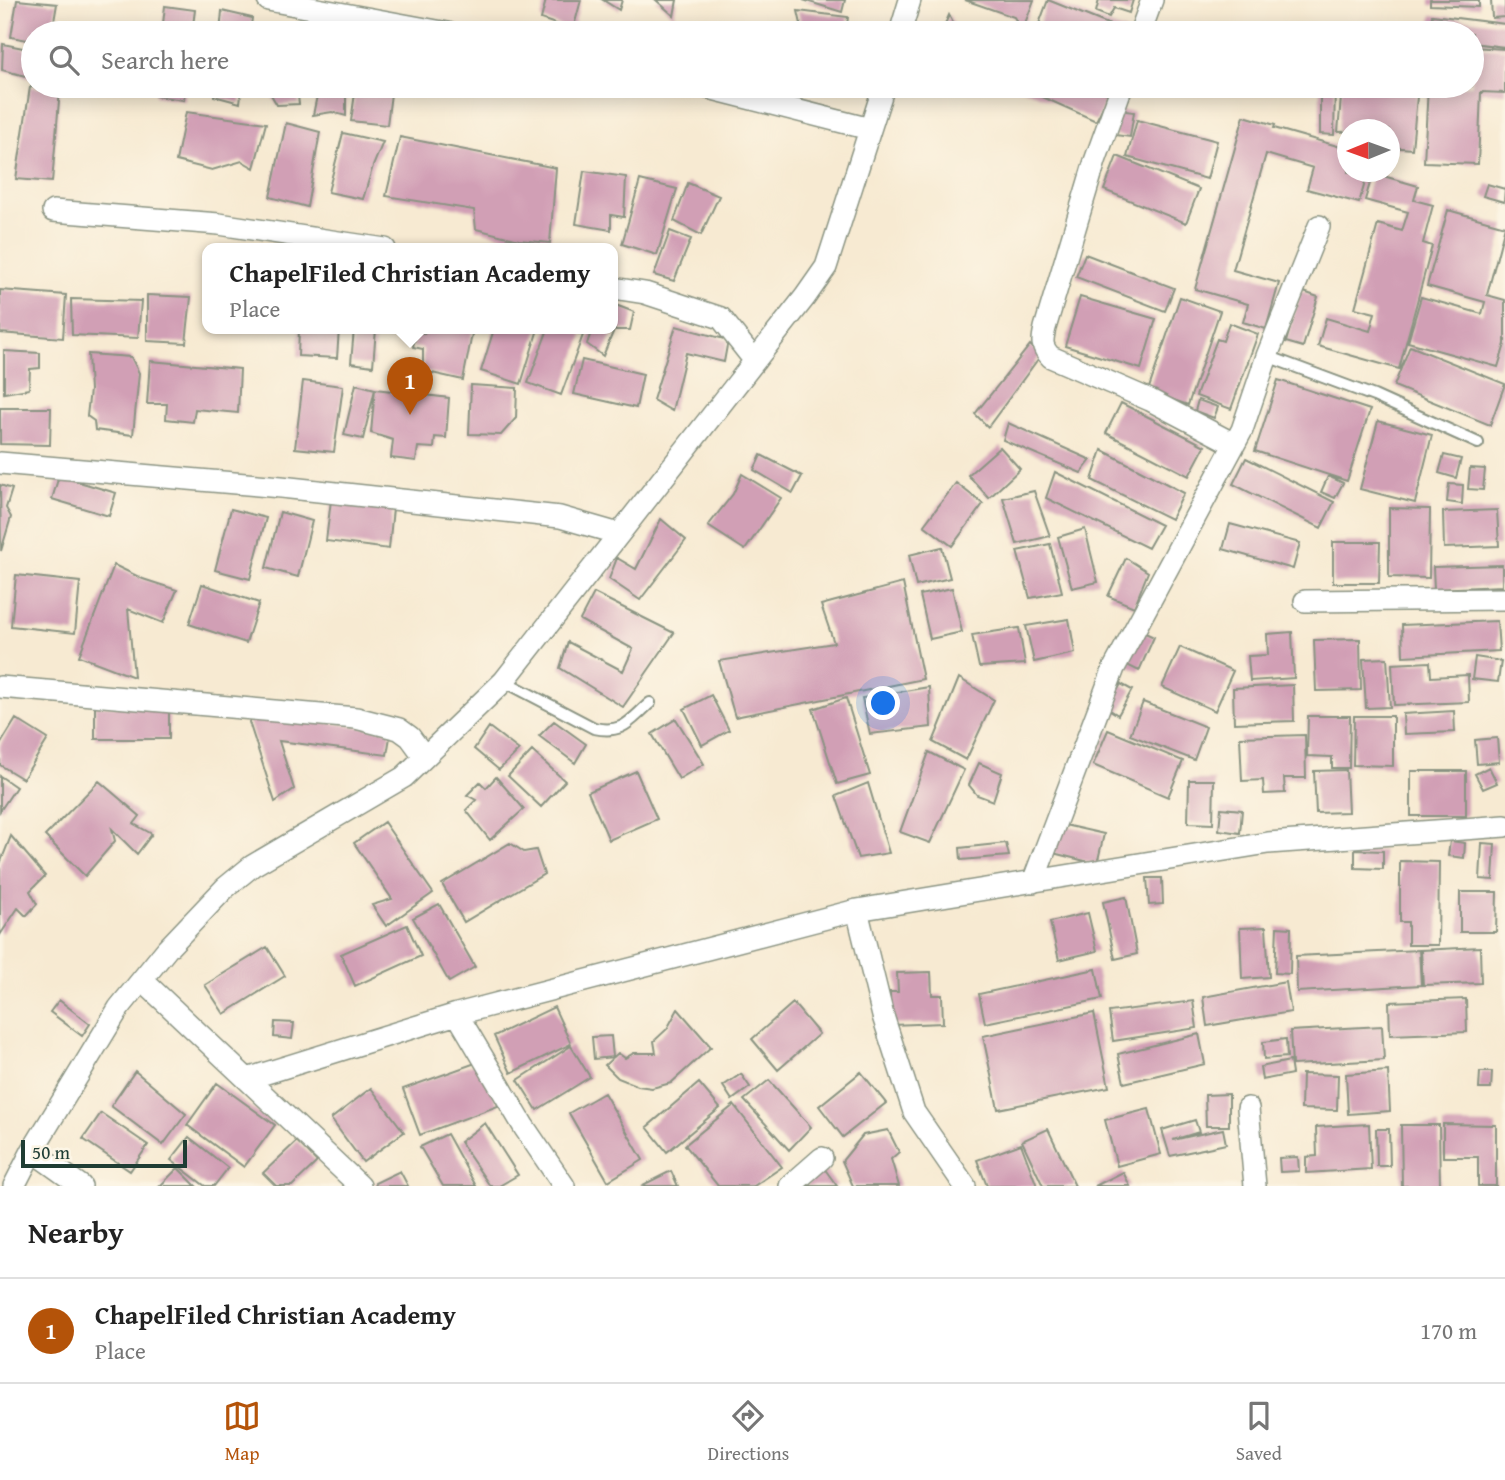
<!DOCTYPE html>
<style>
body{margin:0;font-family:"Gentium Book Plus",serif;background:#f6f6f6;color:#222}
.compass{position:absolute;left:1337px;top:119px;width:63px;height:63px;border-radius:50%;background:#fff;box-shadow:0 4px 18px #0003;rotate:269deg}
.scale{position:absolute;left:21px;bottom:18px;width:166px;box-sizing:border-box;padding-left:7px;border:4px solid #1f3d34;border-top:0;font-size:19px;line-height:24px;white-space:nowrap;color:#1f3d34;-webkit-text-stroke:5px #fcf5e5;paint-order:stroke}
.you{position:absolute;left:884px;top:704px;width:24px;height:24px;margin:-18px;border:5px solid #fff;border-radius:50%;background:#1a73e8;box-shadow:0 0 0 10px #1a73e833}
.badge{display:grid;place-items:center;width:46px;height:46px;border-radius:50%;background:#b45309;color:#fff;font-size:23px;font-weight:700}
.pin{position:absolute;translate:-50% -58px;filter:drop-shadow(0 2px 4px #0008)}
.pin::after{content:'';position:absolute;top:37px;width:24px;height:21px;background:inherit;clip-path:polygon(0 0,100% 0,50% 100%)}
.popup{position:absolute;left:202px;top:243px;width:416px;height:91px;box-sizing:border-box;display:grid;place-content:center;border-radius:14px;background:#fff;filter:drop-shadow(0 2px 5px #0005);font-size:23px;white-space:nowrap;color:#767676}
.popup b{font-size:26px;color:#222}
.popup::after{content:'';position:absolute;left:50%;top:100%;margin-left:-14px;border:14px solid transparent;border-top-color:#fff}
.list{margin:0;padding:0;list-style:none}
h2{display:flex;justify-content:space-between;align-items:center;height:91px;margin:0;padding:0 28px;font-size:30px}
h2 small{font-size:23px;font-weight:400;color:#767676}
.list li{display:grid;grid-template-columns:46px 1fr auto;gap:21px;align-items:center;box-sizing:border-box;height:105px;padding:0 28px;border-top:2px solid #e0e0e0}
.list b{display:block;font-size:26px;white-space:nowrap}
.list p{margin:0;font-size:23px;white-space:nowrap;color:#767676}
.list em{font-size:23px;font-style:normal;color:#767676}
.icon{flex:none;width:38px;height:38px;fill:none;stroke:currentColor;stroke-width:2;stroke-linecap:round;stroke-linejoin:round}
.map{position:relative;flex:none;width:1505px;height:1186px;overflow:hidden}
.search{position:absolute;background:#fff;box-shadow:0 4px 18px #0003;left:21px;right:21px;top:21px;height:77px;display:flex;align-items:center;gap:18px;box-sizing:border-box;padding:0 24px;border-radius:38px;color:#767676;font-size:26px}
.sheet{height:196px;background:#fff}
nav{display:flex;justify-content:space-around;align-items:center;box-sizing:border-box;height:98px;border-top:2px solid #e0e0e0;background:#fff;font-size:19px;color:#767676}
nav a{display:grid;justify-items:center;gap:4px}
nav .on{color:#b45309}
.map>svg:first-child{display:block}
.building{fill:#d19fb5}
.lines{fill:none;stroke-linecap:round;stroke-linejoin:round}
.service-casing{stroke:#8b9483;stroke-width:14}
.minor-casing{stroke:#8b9483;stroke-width:24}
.service{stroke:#fff;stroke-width:10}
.minor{stroke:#fff;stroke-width:21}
</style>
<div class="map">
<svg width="1505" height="1186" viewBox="0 0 1505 1186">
<rect width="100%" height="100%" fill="#fcf5e5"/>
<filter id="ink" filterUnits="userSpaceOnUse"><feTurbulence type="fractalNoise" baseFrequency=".0143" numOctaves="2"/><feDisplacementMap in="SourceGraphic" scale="14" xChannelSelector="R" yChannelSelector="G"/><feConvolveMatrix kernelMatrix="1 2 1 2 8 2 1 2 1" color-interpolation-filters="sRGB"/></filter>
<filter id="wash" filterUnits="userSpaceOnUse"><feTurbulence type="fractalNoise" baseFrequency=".00686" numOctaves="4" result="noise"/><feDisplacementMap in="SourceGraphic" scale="28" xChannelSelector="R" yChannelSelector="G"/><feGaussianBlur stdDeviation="1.57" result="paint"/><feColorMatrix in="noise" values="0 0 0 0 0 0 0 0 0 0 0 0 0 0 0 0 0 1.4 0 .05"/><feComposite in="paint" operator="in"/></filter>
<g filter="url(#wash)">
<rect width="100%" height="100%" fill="#f7ead2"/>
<g id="blocks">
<path class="building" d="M17 0 57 4 52 33H33V41L11 37Z
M546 0H581L573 30 541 19Z
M603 0H622L619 10Z
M656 0H677L674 16Z
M803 0H845L842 12Z
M965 0H1034L1022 31 1014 17Z
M1048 0 1130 33H1062L1039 24Z
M1099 0H1133L1129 13 1114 8 1109 17 1096 12Z
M1430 0H1479V7L1430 5Z
M1491 0H1505V17L1492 18Z
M165 6 195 10 192 33H162Z
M222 11 252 18 250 33H220Z
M798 11 848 17 846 33H803Z
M949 15 958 33H941Z
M1432 15 1505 24V47L1472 43V33H1430Z
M3 44 33 50V78L2 70Z
M1472 47 1505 49V93L1481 92 1478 164 1424 162 1428 86H1472Z
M156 86H185L184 100 155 96Z
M215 86H242L240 103 214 96Z
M266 86H309V88H297L299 104 277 105Z
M319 86H346V116L332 112 313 115Z
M356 86H392L387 125 351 121Z
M1018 86H1087L1109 94 1096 121Z
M1320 86H1335L1334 135 1320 134Z
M1342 86H1418L1412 149 1390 147V130L1338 132Z
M30 87 60 89 52 182 16 179Z
M1118 110 1134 112 1130 137 1115 135Z
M186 112 266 123 254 168 242 161 212 170 176 161Z
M1244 116 1275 125 1274 128 1348 149V172H1368L1359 203 1307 189 1313 168 1266 154 1233 270 1279 283 1266 329 1243 322 1248 304 1195 289Z
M1137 120 1217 141 1207 179 1127 157Z
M286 123 320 132 307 207 270 197Z
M343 133 383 142 373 166 363 199 328 192Z
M400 137 556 168 550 243 519 240 476 229 474 210 386 196Z
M1117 156 1199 189 1186 223 1104 190Z
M584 171 626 177 624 217 611 215V230L576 224Z
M1373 173 1418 186 1414 200 1433 205 1423 243 1432 246 1399 369 1318 346 1326 318 1370 331 1375 313 1355 308 1378 224 1402 231 1408 212 1365 200Z
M640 180 677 189 657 255 622 244Z
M688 183 719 196 701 235 674 221Z
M1487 184 1505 189 1504 202 1483 196Z
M1448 210 1505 226 1487 295 1505 300V344L1498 367 1408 342 1421 297 1482 314 1485 302 1427 286Z
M670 231 691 239 674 281 654 275Z
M1085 254 1174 288 1165 311 1076 277Z
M0 290 66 295 63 338 0 333Z
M1301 291 1318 297 1303 347 1286 342Z
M147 295 191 297 186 343 147 341Z
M1080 297 1156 319 1141 369 1065 346Z
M1180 297 1220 311 1188 405 1148 391Z
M71 299 141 301 138 338 72 335Z
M613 304 634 312 630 330H614L603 356 587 344 592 329H613Z
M1229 323 1258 334 1231 409 1196 396 1217 339 1223 341Z
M676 326 728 340 724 362 686 353 672 411 653 400Z
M299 329H339L337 358 298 356Z
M354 329H376L373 366 351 363Z
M425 329H473L463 380 423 371V349L413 347 416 332 425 333Z
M494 329H538L521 384 481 371Z
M548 329H568L583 335 561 395 528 383Z
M1030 345 1041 355 988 427 975 414Z
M1410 346 1505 384 1490 425 1394 386Z
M4 351 40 353V368L30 369 29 389 4 393Z
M88 354 131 357 139 373 133 435 95 430 94 421 87 416 90 390Z
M582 360 643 374 636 408 574 394Z
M150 361 240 369 238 413 195 409 193 422 166 419 167 404H147Z
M1278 380 1370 410 1347 481 1255 451Z
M303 381 343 386 334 452 295 448Z
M356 384 375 389 363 439 344 435Z
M471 385 517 388 516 418 501 435 469 434Z
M375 389 449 398 446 438 435 437 434 448 418 447 416 461 391 458 393 440 371 433Z
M1198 400 1218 407 1214 418 1195 411Z
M1121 403 1205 446 1189 476 1106 433Z
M0 408H51L50 445 0 444Z
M1378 421 1432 435 1415 503 1360 489Z
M1008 423 1091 460 1081 473 1003 440Z
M1000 447 1020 469 989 498 968 475Z
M1102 450 1184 493 1171 519 1092 480Z
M761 455 802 476 793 493 754 470Z
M1444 455 1461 459 1456 478 1439 473Z
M1246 458 1334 502 1321 528 1233 484Z
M1470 468 1485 469 1483 490 1468 489Z
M1055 472 1161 525 1148 548 1046 498Z
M742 474 781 498 745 550 708 526 733 494Z
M59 476 116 493 109 516 52 499Z
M1328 476 1343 483 1335 498 1321 492Z
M956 483 983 504 952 546 924 525Z
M1449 484 1463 485 1462 504 1447 502Z
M0 485 12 489 6 508 11 517 1 551Z
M1034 491 1050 536 1017 544 1003 498Z
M331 500 393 508 389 549 326 541Z
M1389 508 1430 509 1429 578 1389 577Z
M231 509 266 518 250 579 215 570Z
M1497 510 1499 546 1444 548 1443 512Z
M280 512 312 521 298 577 266 568Z
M661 519 686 540 640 600 609 579 617 558 636 569Z
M1230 524 1300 543 1293 569 1223 549Z
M1085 529 1098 582 1072 588 1058 537Z
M1333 542H1380L1379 583H1333Z
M1050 544 1062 592 1030 598 1017 551Z
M942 547 950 578 916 586 909 555Z
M1126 558 1148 572 1134 607 1108 596Z
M114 565 143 579 177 590 163 623 128 609 134 677 79 656Z
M1502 565V586L1434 589 1433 567Z
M16 575 80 582 75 633 11 626Z
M903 583 923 679 735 717 719 661 834 643 821 605Z
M202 584 259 603 246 643 189 624Z
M952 588 962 632 930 639 920 595Z
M594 593 674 633 623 707 560 668 568 642 623 671 633 649 580 620Z
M1069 619 1075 653 1034 662 1026 626Z
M1497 621 1499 651 1403 656 1402 625Z
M1019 628 1025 664 979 667 972 635Z
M1143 632 1154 637 1139 671 1127 665Z
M1292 632 1294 678 1250 681 1248 656 1268 655 1267 634Z
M1360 639 1361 690 1316 691 1314 640Z
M1180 647 1233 671 1215 711 1162 687Z
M1475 657 1501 661 1498 682 1472 679Z
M1387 658 1390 707 1366 708 1363 659Z
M1430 662 1431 677 1468 675 1469 702 1394 705 1392 664Z
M959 678 994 700 966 760 933 742Z
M1121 684 1132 690 1118 715 1107 708Z
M1293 685 1294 721 1234 723 1233 688Z
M929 687 931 727 870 734 862 698Z
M711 695 729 730 702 745 684 709Z
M846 698 870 775 837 784 813 709Z
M1143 702 1206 727 1194 760 1130 735Z
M95 706H169V739H95Z
M1454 711 1455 732 1404 734 1403 714Z
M255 713 391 731 387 755 279 741 294 789 275 802 249 722Z
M1308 716H1350L1349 768H1332V757L1307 756Z
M1354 716H1393V766L1353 765Z
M16 719 48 739 23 779 0 765V745Z
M676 719 704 764 679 779 652 734Z
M554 721 586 744 575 763 539 736Z
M489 727 519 750 499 770 474 749Z
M1108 730 1183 761 1168 797 1093 765Z
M1305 735 1306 778H1284L1285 793 1264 794 1263 780 1242 781 1240 737Z
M1497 738 1499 762 1477 764 1475 740Z
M532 751 565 781 541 807 508 776Z
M929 752 964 770 930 843 900 832Z
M979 763 1002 773 993 801 977 795 969 785Z
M1489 767 1497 783 1483 789 1475 774Z
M1346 770 1348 812 1316 813 1314 771Z
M636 771 657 819 609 840 588 792Z
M1411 771H1466V816H1411Z
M0 776 16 787 0 811Z
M496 777 524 809 490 840 466 810 476 800 467 795 480 782 486 788Z
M1189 780H1214L1213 824 1188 823Z
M99 781 140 816 134 824 152 834 137 854 112 829 115 841 85 876 45 836Z
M868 783 889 853 858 858 836 796Z
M1221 808 1242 810 1240 833 1219 830Z
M384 822 433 893 386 926 372 905 392 899 354 843Z
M1060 824 1104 834 1097 864 1053 853Z
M11 836 45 876 30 891 37 904 26 916 18 908 0 935V864Z
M1450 841 1465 843 1464 858 1448 856Z
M510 843 524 852 536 850 544 874 464 922 442 884Z
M1006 843 1009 856 961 860 960 848Z
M1482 843 1495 844 1493 880 1480 879Z
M1355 850 1383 851V869L1355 868Z
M1400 861 1439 862 1438 945H1408V922H1400Z
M1147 878H1162L1163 904 1149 905Z
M1460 892H1497L1496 932H1460Z
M1126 897 1137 954 1115 959 1103 902Z
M439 904 475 967 449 982 413 918Z
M1088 913 1097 951 1059 960 1050 922Z
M407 925 421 956 355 986 341 954Z
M1266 927 1269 977 1242 979 1240 928Z
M1277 927 1291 928 1290 974 1275 973Z
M267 947 285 976 224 1014 205 985Z
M1480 947 1481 983 1423 985 1421 950Z
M1419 950 1421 985 1297 992 1296 956Z
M1096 969 1102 999 985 1023 979 994Z
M931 972 932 995H942L943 1023 891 1025 890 992H898L897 973Z
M1286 982 1291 1012 1207 1026 1203 997Z
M1466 999 1467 1032 1390 1035 1389 1002Z
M59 1000 90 1024 82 1036 50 1012Z
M1193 1001 1197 1028 1113 1041 1109 1012Z
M793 1003 819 1034 778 1070 752 1039Z
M554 1007 571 1044 511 1073 494 1036Z
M678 1009 711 1047 671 1083 652 1088 638 1086 618 1078 605 1065 618 1053 625 1058 634 1053H656L654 1041 667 1029Z
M1094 1013 1109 1087 998 1109 983 1036Z
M275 1022 294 1023 292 1039 274 1037Z
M1382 1026 1384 1060 1292 1065 1290 1031Z
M1199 1034 1205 1064 1124 1083 1118 1054Z
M611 1036 613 1057 594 1059 592 1037Z
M1286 1039 1287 1057 1264 1059 1263 1042Z
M571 1046 590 1077 537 1110 518 1080Z
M481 1061 498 1106 420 1135 403 1089Z
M1290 1061 1292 1074 1262 1080 1260 1067Z
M135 1071 186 1114 163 1145 111 1106Z
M1388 1071 1390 1111 1348 1114 1346 1074Z
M861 1072 886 1103 843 1137 819 1106Z
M1480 1072H1492L1491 1089H1479Z
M741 1074 750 1087 732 1100 723 1086Z
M1302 1074 1338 1075 1337 1110 1301 1109Z
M769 1080 811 1127 789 1150 744 1100Z
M217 1083 275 1125 244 1167 187 1125Z
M699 1083 720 1108 667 1152 647 1127Z
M371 1088 404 1132 363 1162 331 1119Z
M604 1093 643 1160 608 1181 569 1113Z
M1229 1094V1126H1206L1205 1095Z
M734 1105 782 1167 754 1186H718L685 1145Z
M1149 1109 1161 1154 1117 1166 1105 1120Z
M101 1113 148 1145 130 1171 83 1139Z
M1195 1120 1199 1132 1173 1140 1223 1129 1226 1144 1170 1156 1162 1130Z
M485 1123 518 1175 499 1186H490L460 1142Z
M1369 1124 1371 1169 1306 1173V1157L1317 1156 1316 1127Z
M1443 1124 1496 1125V1186H1478V1157H1443Z
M1401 1125H1439L1440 1186H1402Z
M1048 1129 1075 1186H1043L1022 1141Z
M1376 1129H1389L1390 1166H1377Z
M888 1130 899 1152 891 1159 899 1186H853L842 1161 863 1135Z
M447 1134 476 1186H443L420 1147Z
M189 1137 228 1168 214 1186H205L171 1160Z
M297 1141 317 1162 292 1186H276L263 1173Z
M1021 1144 1037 1186H987L977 1160Z
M1298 1157 1299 1171 1280 1172 1279 1158Z
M178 1168 196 1186H160Z
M824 1168 837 1186H806Z
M400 1171 408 1186H376L375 1183Z
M671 1171 678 1186H641Z
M1123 1172 1130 1186H1095Z"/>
</g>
</g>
<g filter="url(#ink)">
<use href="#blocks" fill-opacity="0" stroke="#8b9483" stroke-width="2"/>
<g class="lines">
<defs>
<path id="service" d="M1267 356 1374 396 1478 443
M504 681 594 728C624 734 629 721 650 703"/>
<path id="minor" d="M268 0 448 33
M900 33 910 0
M1140 33 1152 0
M701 86 870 129
M1122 86 1095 161 1045 328C1042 341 1041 347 1051 357L1150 400 1234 444
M53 211 219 224 385 249
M613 288 645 293 721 318 755 361
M0 463 281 487 560 517 619 534
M1305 601 1505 599
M0 687 356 718 399 729 410 737 424 756
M1033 882 1114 668 1242 430 1267 356 1319 226
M857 910 883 1016 914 1112 965 1186
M142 980 360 1186
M457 1014 524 1127 564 1186
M247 1079 457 1014 857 910 1268 843 1505 826
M1248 1108 1255 1186
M32 1151 81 1186
M14 1186 32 1151 119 1008 167 949 225 888 252 866 404 777 504 681 805 297 826 267 884 86
M790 1186 822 1158"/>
</defs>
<use href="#service" class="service-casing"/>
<use href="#minor" class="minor-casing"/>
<use href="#service" class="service"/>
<use href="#minor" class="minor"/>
</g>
</g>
</svg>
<svg class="compass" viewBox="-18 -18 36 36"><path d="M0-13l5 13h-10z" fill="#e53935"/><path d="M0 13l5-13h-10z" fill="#767676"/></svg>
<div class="scale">50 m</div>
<div class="you"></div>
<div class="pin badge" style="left:410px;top:415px">1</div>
<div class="popup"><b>ChapelFiled Christian Academy</b>Place</div>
<div class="search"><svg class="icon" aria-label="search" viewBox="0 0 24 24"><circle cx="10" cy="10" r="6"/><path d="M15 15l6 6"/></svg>Search here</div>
</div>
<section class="sheet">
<h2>Nearby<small></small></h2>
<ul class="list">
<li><span class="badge">1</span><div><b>ChapelFiled Christian Academy</b><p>Place</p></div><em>170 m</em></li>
</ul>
</section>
<nav>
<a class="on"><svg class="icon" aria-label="map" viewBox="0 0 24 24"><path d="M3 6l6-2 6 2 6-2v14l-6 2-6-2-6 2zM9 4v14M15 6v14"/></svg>Map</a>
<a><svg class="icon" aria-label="directions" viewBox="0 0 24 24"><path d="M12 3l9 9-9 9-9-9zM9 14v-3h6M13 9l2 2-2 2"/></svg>Directions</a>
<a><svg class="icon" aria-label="saved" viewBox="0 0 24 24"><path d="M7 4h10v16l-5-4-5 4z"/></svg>Saved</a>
</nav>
